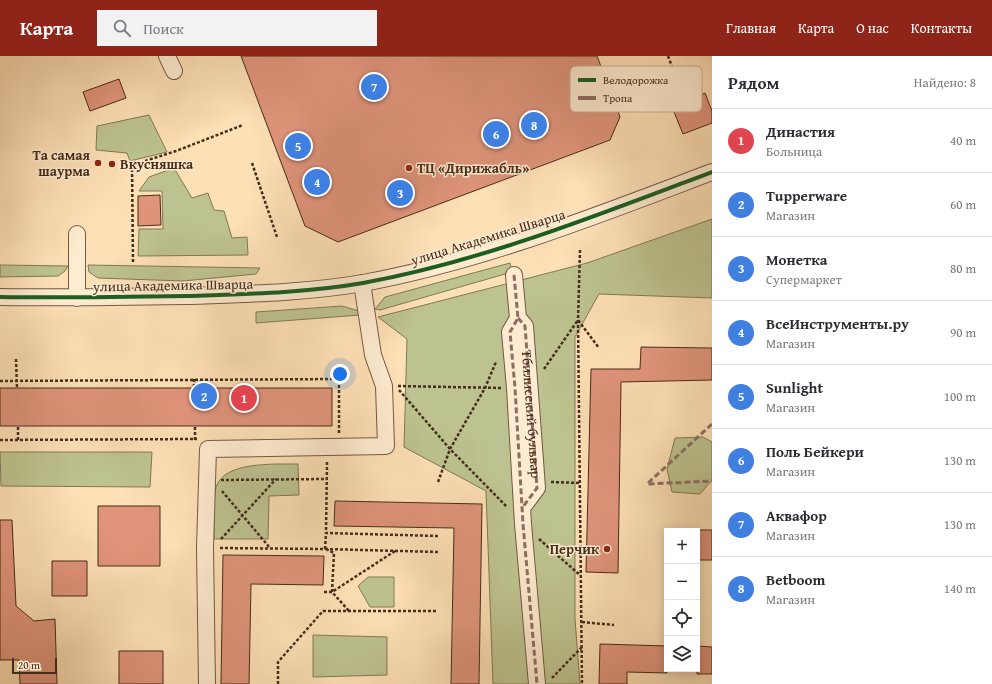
<!DOCTYPE html>
<html lang="ru">
<meta charset="utf-8">
<style>
body{margin:0;font-family:"Gentium Book Plus",serif;background:#f2f2f3;color:#2b2b33}
.controls{position:absolute;right:12px;bottom:12px;display:grid;overflow:hidden;border-radius:0px;box-shadow:0 2px 10px #0003}
.controls button{width:36px;height:36px;display:grid;place-items:center;padding:0;border:0;border-bottom:1px solid #e1e1e2;background:#fff;color:#2b2b33;font:20px sans-serif}
.scale{position:absolute;left:12px;bottom:10px;width:45px;box-sizing:border-box;padding-left:4px;border:2px solid #452c1b;border-top:0;font-size:11px;line-height:14px;white-space:nowrap;color:#452c1b;-webkit-text-stroke:3px #feebd0;paint-order:stroke}
.you{position:absolute;left:340px;top:318px;width:14px;height:14px;margin:-10px;border:3px solid #fff;border-radius:50%;background:#1a73e8;box-shadow:0 0 0 6px #1a73e833}
.badge{display:grid;place-items:center;width:26px;height:26px;border-radius:50%;background:#8f2418;color:#fff;font-size:13px;font-weight:700}
.pin{position:absolute;translate:-50% -50%;border:2px solid #fff;box-shadow:0 1px 4px #0006}
.list{margin:0;padding:0;list-style:none}
h2{display:flex;justify-content:space-between;align-items:center;height:52px;margin:0;padding:0 16px;font-size:17px}
h2 small{font-size:13px;font-weight:400;color:#7c7c81}
.list li{display:grid;grid-template-columns:26px 1fr auto;gap:12px;align-items:center;box-sizing:border-box;height:64px;padding:0 16px;border-top:1px solid #e1e1e2}
.list b{display:block;font-size:15px;white-space:nowrap}
.list p{margin:0;font-size:13px;white-space:nowrap;color:#7c7c81}
.list em{font-size:13px;font-style:normal;color:#7c7c81}
.icon{flex:none;width:22px;height:22px;fill:none;stroke:currentColor;stroke-width:2;stroke-linecap:round;stroke-linejoin:round}
.map{position:relative;flex:none;width:712px;height:628px;overflow:hidden}
header{display:flex;align-items:center;gap:24px;box-sizing:border-box;height:56px;padding:0 20px;background:#8f2418;color:#fff}
header strong{font-size:19px}
nav{display:flex;gap:22px;margin-inline-start:auto;font-size:14px}
.search{width:280px;height:36px;background:#f2f2f3;display:flex;align-items:center;gap:10px;box-sizing:border-box;padding:0 14px;border-radius:0px;color:#7c7c81;font-size:15px}
main{display:flex}
aside{flex:1;background:#fff}
.map>svg:first-child{display:block}
.green{fill:#bdc390;stroke:#817856}
.building{fill:#e0947b;stroke:#452c1b}
.lines{fill:none;stroke-linecap:round;stroke-linejoin:round}
.minor-casing{stroke:#735942;stroke-width:18}
.path{stroke:#452c1b;stroke-width:2.5;stroke-dasharray:3 2;stroke-linecap:butt}
.minor{stroke:#feebd0;stroke-width:16}
.quiet{stroke:#8d6e63;stroke-width:3;stroke-dasharray:6 3;stroke-linecap:butt}
.cycleway-casing{stroke:#feebd0;stroke-width:6}
.cycleway{stroke:#1b5e20;stroke-width:4}
.poi-dot{fill:#8f2418;stroke:#feebd0;stroke-width:1.5}
.labels{text-anchor:middle;stroke-width:3;stroke-linejoin:round;paint-order:stroke}
.poi-label{font-size:14px;font-weight:bold;fill:#452c1b;stroke:#feebd0;text-anchor:end}
.street-label{font-size:14px;fill:#452c1b;stroke:#feebd0}
.key{fill:#feebd0;stroke:#c6b29a;stroke-width:1}
.key-label{font-size:11px;fill:#452c1b}
</style>
<header>
<strong>Карта</strong>
<div class="search"><svg class="icon" aria-label="search" viewBox="0 0 24 24"><circle cx="10" cy="10" r="6"/><path d="M15 15l6 6"/></svg>Поиск</div>
<nav><a>Главная</a><a>Карта</a><a>О нас</a><a>Контакты</a></nav>
</header>
<main>
<div class="map">
<svg width="712" height="628" viewBox="0 0 712 628">
<rect width="100%" height="100%" fill="#fee0b6"/>
<filter id="stains"><feTurbulence type="fractalNoise" baseFrequency=".005" numOctaves="4"/><feColorMatrix values="0 0 0 0 .2 0 0 0 0 .09 0 0 0 0 .02 0 0 0 .5 -.17"/></filter>
<radialGradient id="worn" r=".72"><stop offset=".6" stop-color="#630" stop-opacity="0"/><stop offset="1" stop-color="#630" stop-opacity=".3"/></radialGradient>
<path class="green" d="M149 59 167 96 130 105 127 97 96 94 97 70Z
M174 112 192 142 208 137 214 154 224 155 232 182 247 181 248 199 138 200 139 173H163L162 135H139L149 121Z
M712 163V242L599 238 575 281V563L580 628H493L486 435 404 391 407 283 378 261 587 207Z
M510 207 512 216 380 254 375 253 385 241Z
M0 209 68 210 65 215 58 220 0 221Z
M88 209 260 212 256 218 183 225 98 222 89 216Z
M342 250 359 255 360 259 256 267V256Z
M703 381 712 386V424L700 438 672 436 667 413 675 382Z
M0 396H152L150 431 1 430Z
M275 408H298L299 439 269 440 268 483H214C214 468 213 451 215 436 218 410 255 409 275 408Z
M368 521H394V551H370L358 530Z
M313 579 387 581V619L313 621Z"/>
<path class="building" d="M241 0H597L620 61 610 84 338 186 305 170Z
M119 23 126 42 90 55 83 36Z
M705 37 712 55V67L683 78 672 51Z
M160 139 161 169 138 170V140Z
M641 291 712 292V324L621 326 618 517 586 516 591 313H640Z
M0 332H332V370H0Z
M335 445 482 448 479 628H451L454 472 334 470Z
M98 450H160V510H98Z
M0 464H12L16 550 34 565 55 563 57 628H20L19 604H0Z
M697 474H712V504H697Z
M223 499 324 500 323 529 251 528 249 628H221Z
M52 505H87V540H52Z
M600 588 667 590V617L627 616V628H599Z
M697 590 712 591V618H697Z
M119 595H163V628H119Z"/>
<g class="lines">
<defs>
<path id="minor" d="M167 0 174 15
M77 178V242
M514 219 518 262 510 276 515 332 523 468 537 628
M0 241C62 242 125 241 187 240 246 238 305 237 363 227 483 205 598 159 712 116
M518 262 525 270 537 432 522 452
M207 628 205 492 208 393 386 390 384 330 373 299 362 227"/>
</defs>
<use href="#minor" class="minor-casing"/>
<path class="path" d="M668 0 676 21
M657 30 683 19
M145 105 176 95 243 69
M252 107 277 181
M132 108 133 206
M580 194 578 264 582 628
M16 303 17 332
M544 313 578 264 599 292
M194 323V332
M0 325 339 323V377
M398 330 501 332
M399 334 450 393 507 451
M195 371V384
M0 384 197 383
M18 384V370
M327 406 326 477 438 480
M221 424 327 423
M438 426 450 393 485 332 496 306
M551 426 580 427
M222 435 270 492
M221 483 276 423
M539 483 581 520
M220 492 325 493 326 477
M325 493 438 496
M326 493 334 497 332 536 349 555
M324 536H332L395 495
M582 566 614 569
M552 622 582 591
M278 628V606L323 555H437"/>
<use href="#minor" class="minor"/>
<g class="quiet">
<path d="M514 219 518 262 510 276 515 332 523 468 537 628"/>
<path id="s1" d="M518 262 525 270 537 432 522 452"/>
<path d="M712 368 647 428 712 425"/>
</g>
<defs>
<path id="cycleway" d="M0 241C62 242 125 241 187 240 246 238 305 237 363 227 483 205 598 159 712 116"/>
</defs>
<use href="#cycleway" class="cycleway-casing"/>
<use href="#cycleway" class="cycleway"/>
</g>
<g class="poi-dot">
<circle cx="98" cy="107" r="4"/>
<circle cx="112" cy="108" r="4"/>
<circle cx="409" cy="112" r="4"/>
<circle cx="607" cy="493" r="4"/>
</g>
<g class="labels">
<g class="poi-label">
<text x="90" y="104">Та самая<tspan x="90" dy="16">шаурма</tspan></text>
<text x="120" y="113" text-anchor="start">Вкусняшка</text>
<text x="417" y="117" text-anchor="start">ТЦ «Дирижабль»</text>
<text x="599" y="498">Перчик</text>
</g>
<g class="street-label">
<text transform="translate(488 181) rotate(-17)" y="5">улица Академика Шварца</text>
<text transform="translate(173 229) rotate(-1)" y="5">улица Академика Шварца</text>
<text dy="5" stroke="none"><textPath href="#s1" startOffset="99">Тбилисский бульвар</textPath></text>
</g>
</g>
<rect x="570" y="10" width="132" height="46" rx="6" class="key"/>
<rect x="578" y="22" width="18" height="4" fill="#1b5e20"/>
<rect x="578" y="40" width="18" height="4" fill="#8d6e63"/>
<g class="key-label">
<text x="603" y="28">Велодорожка</text>
<text x="603" y="46">Тропа</text>
</g>
<rect width="100%" height="100%" filter="url(#stains)"/>
<rect width="100%" height="100%" fill="url(#worn)"/>
</svg>
<div class="controls">
<button>+</button>
<button>−</button>
<button><svg class="icon" aria-label="locate" viewBox="0 0 24 24"><circle cx="12" cy="12" r="6"/><path d="M12 2v4M12 18v4M2 12h4M18 12h4"/></svg></button>
<button><svg class="icon" aria-label="layers" viewBox="0 0 24 24"><path d="M12 4l9 5-9 5-9-5zM3 14l9 5 9-5"/></svg></button>
</div>
<div class="scale">20 m</div>
<div class="you"></div>
<div class="pin badge" style="left:244px;top:342px;background:#e0444e">1</div>
<div class="pin badge" style="left:204px;top:340px;background:#3f7fe0">2</div>
<div class="pin badge" style="left:400px;top:137px;background:#3f7fe0">3</div>
<div class="pin badge" style="left:317px;top:126px;background:#3f7fe0">4</div>
<div class="pin badge" style="left:298px;top:90px;background:#3f7fe0">5</div>
<div class="pin badge" style="left:496px;top:78px;background:#3f7fe0">6</div>
<div class="pin badge" style="left:374px;top:31px;background:#3f7fe0">7</div>
<div class="pin badge" style="left:534px;top:69px;background:#3f7fe0">8</div>
</div>
<aside>
<h2>Рядом<small>Найдено: 8</small></h2>
<ul class="list">
<li><span class="badge" style="background:#e0444e">1</span><div><b>Династия</b><p>Больница</p></div><em>40 m</em></li>
<li><span class="badge" style="background:#3f7fe0">2</span><div><b>Tupperware</b><p>Магазин</p></div><em>60 m</em></li>
<li><span class="badge" style="background:#3f7fe0">3</span><div><b>Монетка</b><p>Супермаркет</p></div><em>80 m</em></li>
<li><span class="badge" style="background:#3f7fe0">4</span><div><b>ВсеИнструменты.ру</b><p>Магазин</p></div><em>90 m</em></li>
<li><span class="badge" style="background:#3f7fe0">5</span><div><b>Sunlight</b><p>Магазин</p></div><em>100 m</em></li>
<li><span class="badge" style="background:#3f7fe0">6</span><div><b>Поль Бейкери</b><p>Магазин</p></div><em>130 m</em></li>
<li><span class="badge" style="background:#3f7fe0">7</span><div><b>Аквафор</b><p>Магазин</p></div><em>130 m</em></li>
<li><span class="badge" style="background:#3f7fe0">8</span><div><b>Betboom</b><p>Магазин</p></div><em>140 m</em></li>
</ul>
</aside>
</main>
